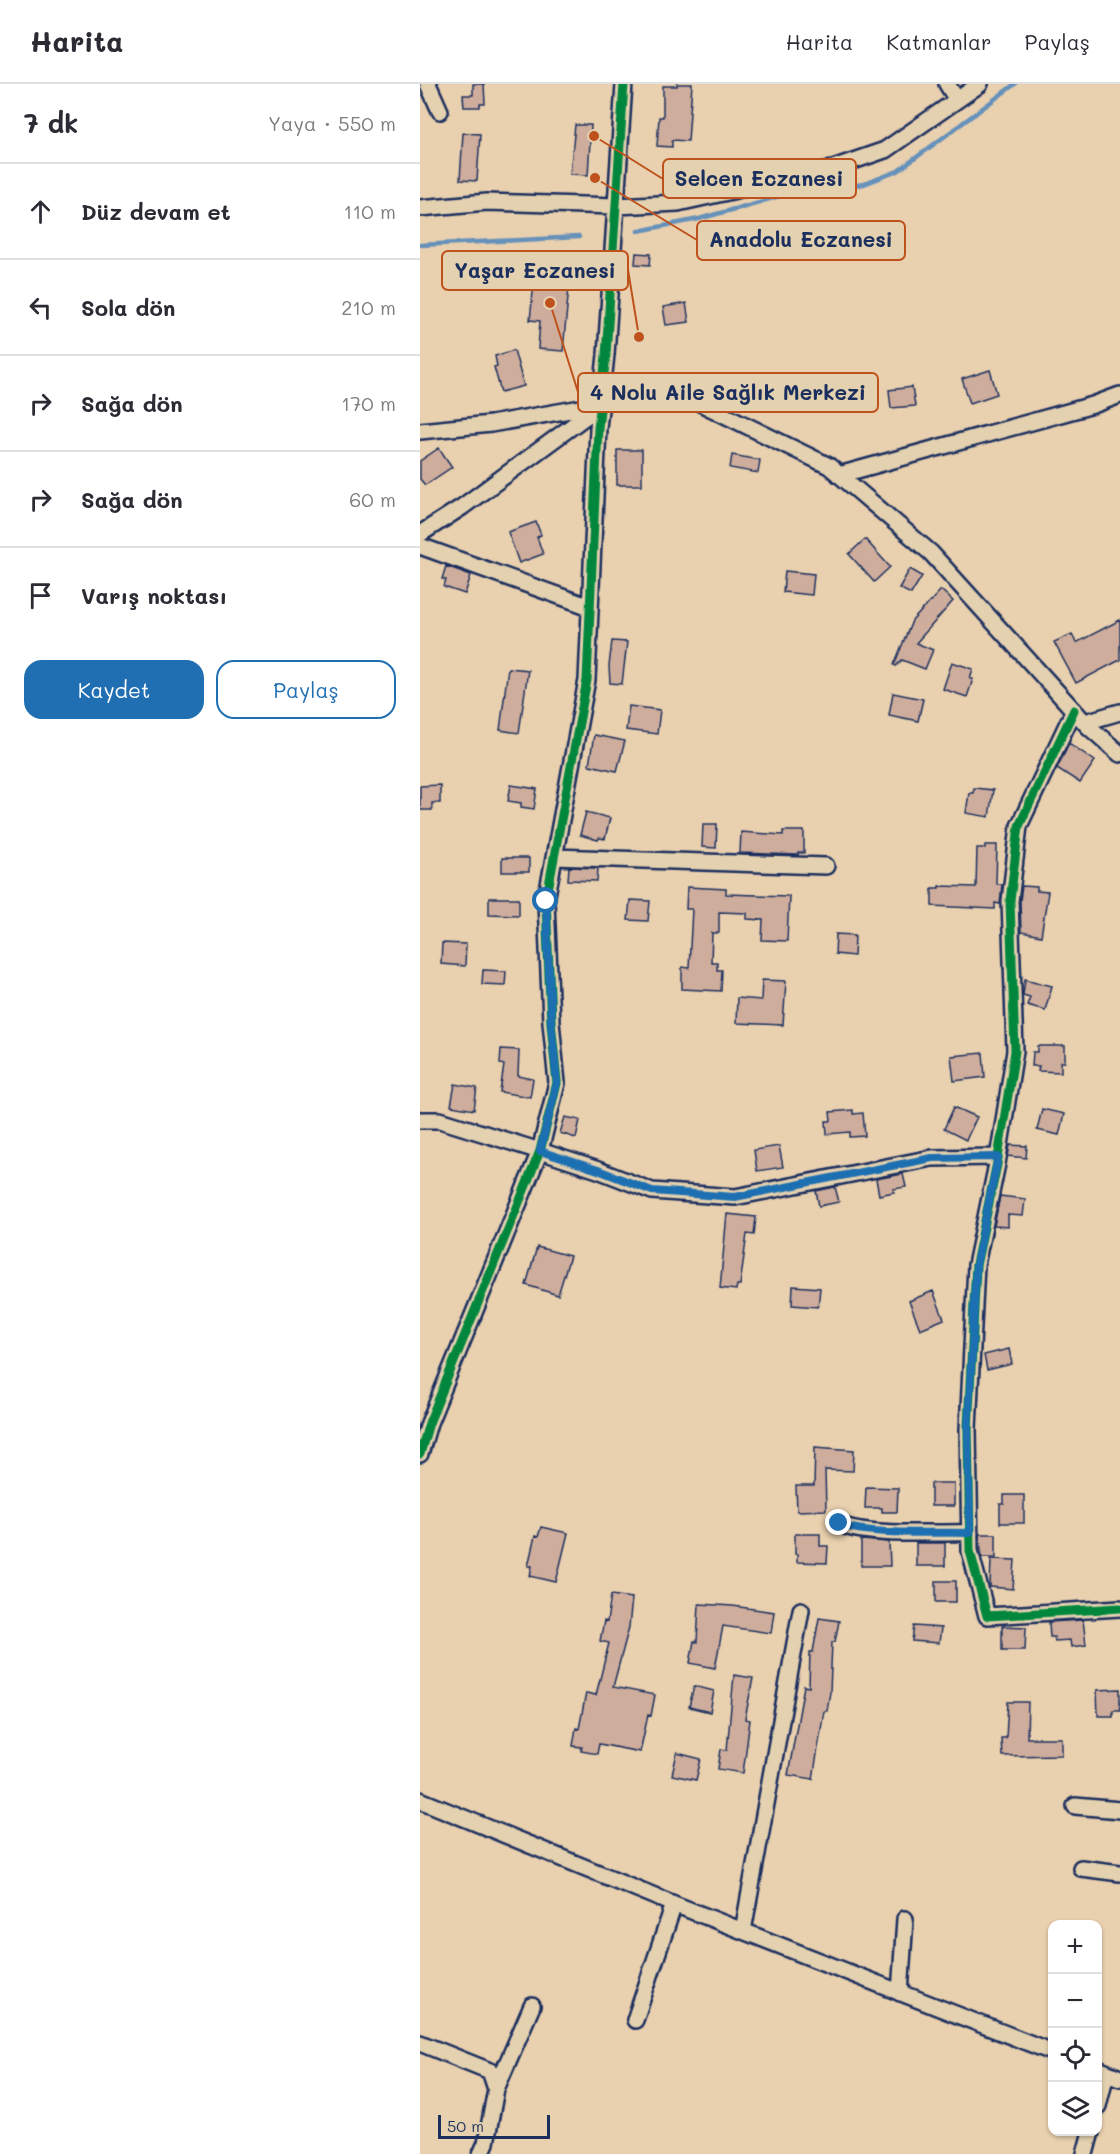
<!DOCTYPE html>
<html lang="tr">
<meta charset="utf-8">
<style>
body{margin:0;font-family:Mali,sans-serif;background:#f2f2f3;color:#2b2b33}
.controls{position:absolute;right:18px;bottom:18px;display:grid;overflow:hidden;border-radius:12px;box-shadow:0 2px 4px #0004}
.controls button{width:54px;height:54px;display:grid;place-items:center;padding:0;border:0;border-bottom:2px solid #e1e1e2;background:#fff;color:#2b2b33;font:30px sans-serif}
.scale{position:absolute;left:18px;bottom:15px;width:112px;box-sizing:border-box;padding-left:6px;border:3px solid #1b2f5e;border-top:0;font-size:16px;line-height:21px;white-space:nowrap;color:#1b2f5e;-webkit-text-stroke:4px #e4d1af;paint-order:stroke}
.stop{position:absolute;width:18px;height:18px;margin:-14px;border:4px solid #1f6fb2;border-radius:50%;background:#fff}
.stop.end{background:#1f6fb2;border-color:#fff;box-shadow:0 2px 6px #0008}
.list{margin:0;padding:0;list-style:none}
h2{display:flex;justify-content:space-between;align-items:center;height:78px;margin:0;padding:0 24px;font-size:26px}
h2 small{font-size:20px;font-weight:400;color:#7c7c81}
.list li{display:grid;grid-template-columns:39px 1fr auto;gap:18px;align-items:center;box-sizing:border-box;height:96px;padding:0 24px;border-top:2px solid #e1e1e2}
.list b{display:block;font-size:22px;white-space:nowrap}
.list em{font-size:20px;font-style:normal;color:#7c7c81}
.actions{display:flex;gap:12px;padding:18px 24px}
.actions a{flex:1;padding:14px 0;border:2px solid #1f6fb2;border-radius:18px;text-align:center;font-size:21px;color:#1f6fb2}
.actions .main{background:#1f6fb2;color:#fff}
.icon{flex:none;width:33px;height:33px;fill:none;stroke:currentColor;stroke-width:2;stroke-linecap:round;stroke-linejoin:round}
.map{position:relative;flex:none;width:700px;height:2070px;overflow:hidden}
header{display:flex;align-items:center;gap:36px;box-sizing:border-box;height:84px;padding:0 30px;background:#fff;border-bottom:2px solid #e1e1e2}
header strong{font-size:28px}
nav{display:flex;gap:33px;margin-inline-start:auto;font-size:21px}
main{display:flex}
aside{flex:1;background:#fff}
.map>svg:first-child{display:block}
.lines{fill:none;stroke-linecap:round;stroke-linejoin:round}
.stream{stroke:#6691ba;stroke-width:4.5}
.building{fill:#cfad9c;stroke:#1b2f5e;stroke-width:1.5}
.minor-casing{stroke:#1b2f5e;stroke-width:20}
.minor{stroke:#e4d1af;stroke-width:15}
.cycleway-casing{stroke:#e4d1af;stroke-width:13}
.cycleway{stroke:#00873e;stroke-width:9}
.route{stroke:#1f6fb2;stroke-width:8}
.leader{fill:none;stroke:#bf511c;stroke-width:2}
.callout-dot{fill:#bf511c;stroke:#e4d1af;stroke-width:2}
.callout{fill:#e4d1af;stroke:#bf511c;stroke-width:2}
.callout-label{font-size:21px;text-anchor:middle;font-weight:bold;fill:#1b2f5e}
</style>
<header>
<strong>Harita</strong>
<nav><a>Harita</a><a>Katmanlar</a><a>Paylaş</a></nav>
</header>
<main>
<aside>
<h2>7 dk<small>Yaya · 550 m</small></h2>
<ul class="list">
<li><svg class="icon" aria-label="ahead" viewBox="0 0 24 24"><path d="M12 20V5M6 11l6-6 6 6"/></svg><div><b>Düz devam et</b></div><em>110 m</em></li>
<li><svg class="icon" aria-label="left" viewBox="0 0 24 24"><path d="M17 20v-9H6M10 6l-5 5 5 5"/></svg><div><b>Sola dön</b></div><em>210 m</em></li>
<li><svg class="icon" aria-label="right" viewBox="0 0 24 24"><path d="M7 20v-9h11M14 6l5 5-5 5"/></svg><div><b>Sağa dön</b></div><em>170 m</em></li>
<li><svg class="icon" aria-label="right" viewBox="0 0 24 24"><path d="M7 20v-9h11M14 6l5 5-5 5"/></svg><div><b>Sağa dön</b></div><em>60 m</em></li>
<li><svg class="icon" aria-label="arrive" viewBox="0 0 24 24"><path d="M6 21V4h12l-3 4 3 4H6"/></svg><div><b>Varış noktası</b></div></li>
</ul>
<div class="actions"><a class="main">Kaydet</a><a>Paylaş</a></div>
</aside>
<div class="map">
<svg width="700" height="2070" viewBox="0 0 700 2070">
<rect width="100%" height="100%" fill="#e9d0ae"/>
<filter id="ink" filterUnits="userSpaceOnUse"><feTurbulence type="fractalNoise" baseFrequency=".0167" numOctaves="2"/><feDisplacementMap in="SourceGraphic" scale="12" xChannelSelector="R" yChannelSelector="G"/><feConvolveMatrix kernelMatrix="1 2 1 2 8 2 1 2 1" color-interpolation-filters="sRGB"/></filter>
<g filter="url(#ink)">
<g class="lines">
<path class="stream" d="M218 147 279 135 360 112 444 100 478 87 595 0
M0 161 159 153"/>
</g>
<path class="building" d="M53 0H64L65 20H60V23H44L43 11H53Z
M257 0H272L268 57 252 56V63L237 62 239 33H243V2H257Z
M155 41H171L168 91 150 90Z
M43 49 60 50 57 97 40 96Z
M216 169 231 170 230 181 215 180Z
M114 199 149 202 143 267 118 265 120 237 110 236Z
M266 219 269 238 246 241 243 223Z
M94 266 104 302 81 308 74 283 77 282 75 272Z
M570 286 577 310 550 319 542 295Z
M492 303 495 322 471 324 469 306Z
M19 364 32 383 5 401 0 395V377Z
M197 366H222V401H197Z
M312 371 340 376 338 389 310 384Z
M116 438 121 451 117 453 123 470 99 479 88 448Z
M445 455 470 483 454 498 429 470Z
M26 482 51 491 45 510 24 503 26 496 22 495Z
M490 485 502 492 491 510 479 504Z
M365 487 394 490 392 511 363 508Z
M521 506 533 517 496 559 513 566 505 585 482 576 476 582 474 581 492 537Z
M700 536V576L656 599 634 558 652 550 656 559Z
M192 557 207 558 202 600 190 599 189 582Z
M532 578 553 585 550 594 553 595 547 613 523 605Z
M88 584 108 586 99 649 80 646Z
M473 609 503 615 498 637 469 631Z
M209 622 240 626 237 650 206 646Z
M174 651 205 657 197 687 169 681Z
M649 659 675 677 660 699 637 684Z
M20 701V719H12V726H0V702Z
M91 701 117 705 114 725 101 723V719L88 717Z
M554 704 573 706 569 733 546 729 549 709H553Z
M166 728 190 734 185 755 179 754 178 756 160 751Z
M283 740H297L296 764 282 763Z
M363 747H384V769H378V771L320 769 321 748 363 751Z
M565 761H577L576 800H582L580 820 575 819V825L512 822V804H519V802L556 803 557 764H565Z
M82 774H109V788H82Z
M149 783 178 784 177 797 148 796Z
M602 802 617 803V807L628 808 621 852 601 848 600 817Z
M267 803 306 805V810L369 812 367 857 342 856 343 836 327 835V829L299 828V849H292L291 878H297V886H302L301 907 262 905V883L269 884 270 863 272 825H266Z
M69 814H99V831L69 830Z
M210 816 230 817 228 837 208 836Z
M416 850 435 851 434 872 415 870Z
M22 859 46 860 45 882 21 880Z
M63 886 86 887 85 901 62 900Z
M605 895 632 902 625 926 607 921 610 913 603 911Z
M342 896 366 897 363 941 316 939 317 914 341 916Z
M618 962H645V978H641V988L618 987 619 982H612L613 968H618Z
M81 965 99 966 98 992 113 995 110 1013 80 1008 84 981 80 980Z
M563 969 565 993 534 997 531 972Z
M35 1000 57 1004 54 1026 31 1022Z
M534 1023 557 1033 546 1056 524 1045Z
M622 1025 644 1030 639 1051 617 1046Z
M433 1026V1030L443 1029 445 1052 430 1053V1048L407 1050 406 1037H411L410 1028Z
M145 1033 160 1036 156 1054 140 1049Z
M590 1061 607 1062 606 1074 588 1072Z
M359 1062 363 1083 337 1087 334 1066Z
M483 1090 486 1103 473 1105 474 1108 459 1111 456 1095Z
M415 1103 419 1118 399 1122 396 1107Z
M580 1112 605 1115 603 1132 588 1131V1143L574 1142Z
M307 1130 336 1133 334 1151 327 1150 320 1201H317L316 1206 300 1204Z
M117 1163 150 1172 138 1211 106 1201Z
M373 1202 400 1204 398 1223 372 1221Z
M513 1207 524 1235 500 1245 489 1217Z
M589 1265 592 1280 567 1286 564 1271Z
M395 1363 434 1366 433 1387 405 1386 406 1426 377 1427 376 1402H394Z
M511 1399H534V1422H511Z
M446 1403 478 1404 477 1428H462V1424H445Z
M584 1411H604V1439H580V1420H584Z
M121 1443 148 1449 136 1498 110 1492 112 1482H108L115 1452 118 1453Z
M375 1450H400V1462H408L407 1479 377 1478V1470H375Z
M559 1450H576V1473H562Z
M441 1456 469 1458 470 1482H441Z
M496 1459H525V1482H496Z
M571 1475 595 1476 593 1505 570 1503Z
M516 1497H536V1518H516Z
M191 1511 212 1514 209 1543 193 1603 235 1611 231 1632 228 1631 220 1668 179 1660 177 1670 161 1667 162 1663 153 1662 156 1644 159 1645 166 1609 176 1611 189 1559 180 1557 184 1537 187 1538Z
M279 1520 313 1522 354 1528 351 1549 303 1542 295 1584 270 1579 274 1557 277 1558Z
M399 1534 419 1537 415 1558H412L410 1608 407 1627H404L393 1695 368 1691 384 1602 389 1603 390 1568H393Z
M663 1536 666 1561 651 1563 650 1556 635 1557 634 1553H630L629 1538Z
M494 1542 521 1544 519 1559 492 1557Z
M582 1542 606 1543 605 1566H582Z
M314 1591 333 1594 325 1635 330 1636 323 1689 298 1685 301 1665 307 1666Z
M274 1602 294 1607 290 1628 269 1623Z
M700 1605V1626H693V1632H678L677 1606Z
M588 1618H608L607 1654H642V1671L582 1672 581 1654H586Z
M257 1669 281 1675 276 1696 252 1691Z"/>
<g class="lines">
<defs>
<path id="minor" d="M8 0 20 27
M527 0 537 16
M0 124 67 118 196 122 258 119 410 85 465 66 560 0
M183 303 274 316 409 382 511 469 668 642 700 670
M0 347 71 340 178 321
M419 391 673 321 700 311
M0 450 42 423 181 321
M0 462 170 523
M654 626 599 742 590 817 595 967 577 1080 556 1181 548 1345 550 1467 567 1532 700 1524
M665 638 700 628
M134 773 406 782
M0 1036H20L120 1067 178 1086 232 1107 315 1113 512 1074 578 1073
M0 1370 9 1339 120 1067 137 999 131 938 126 817 167 596 178 344 186 271 204 0
M419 1439C438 1453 523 1448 550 1449
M0 1716 254 1820 215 1936
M655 1722 700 1726
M661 1784 700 1789
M254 1820 632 1968
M323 1847 381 1526
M480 1909 485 1835
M0 1959 70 1987 76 2005 66 2059 61 2070
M678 1985 700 1994
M76 2005 112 1922
M678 2022 686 1989
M665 2070 671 2048"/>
</defs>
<use href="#minor" class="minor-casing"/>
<use href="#minor" class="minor"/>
<defs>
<path id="cycleway" d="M654 626 599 742 590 817 595 967 577 1080 556 1181 548 1345 550 1467 567 1532 700 1524
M0 1370 9 1339 120 1067 137 999 131 938 126 817 167 596 178 344 186 271 204 0"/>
</defs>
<use href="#cycleway" class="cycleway-casing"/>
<use href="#cycleway" class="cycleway"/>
</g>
</g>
<g class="lines" filter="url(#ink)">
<path class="route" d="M126 817 131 938 137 999 120 1067 178 1086 232 1107 315 1113 512 1074 578 1073 556 1181 548 1345 550 1449C523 1448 437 1452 419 1439"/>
</g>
<path class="leader" d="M174 52L243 95M175 94L277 156M219 253L208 186M130 219L158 308"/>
<g class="callout-dot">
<circle cx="174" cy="52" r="6"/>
<circle cx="175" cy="94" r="6"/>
<circle cx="219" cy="253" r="6"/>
<circle cx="130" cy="219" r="6"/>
</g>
<g class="callout">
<rect x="243" y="75" width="193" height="39" rx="6"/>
<rect x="277" y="137" width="208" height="39" rx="6"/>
<rect x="22" y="167" width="186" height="39" rx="6"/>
<rect x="158" y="289" width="300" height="39" rx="6"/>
</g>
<g class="callout-label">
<text x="339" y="102">Selcen Eczanesi</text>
<text x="381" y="163">Anadolu Eczanesi</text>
<text x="115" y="194">Yaşar Eczanesi</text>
<text x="308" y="316">4 Nolu Aile Sağlık Merkezi</text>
</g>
</svg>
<div class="controls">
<button>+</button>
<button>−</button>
<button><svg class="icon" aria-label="locate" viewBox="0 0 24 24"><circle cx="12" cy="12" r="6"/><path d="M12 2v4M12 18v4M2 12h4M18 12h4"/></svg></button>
<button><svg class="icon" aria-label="layers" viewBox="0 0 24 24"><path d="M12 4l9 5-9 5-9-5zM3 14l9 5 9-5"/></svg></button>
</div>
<div class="scale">50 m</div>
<div class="stop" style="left:126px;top:817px"></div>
<div class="stop end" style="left:419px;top:1439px"></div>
</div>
</main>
